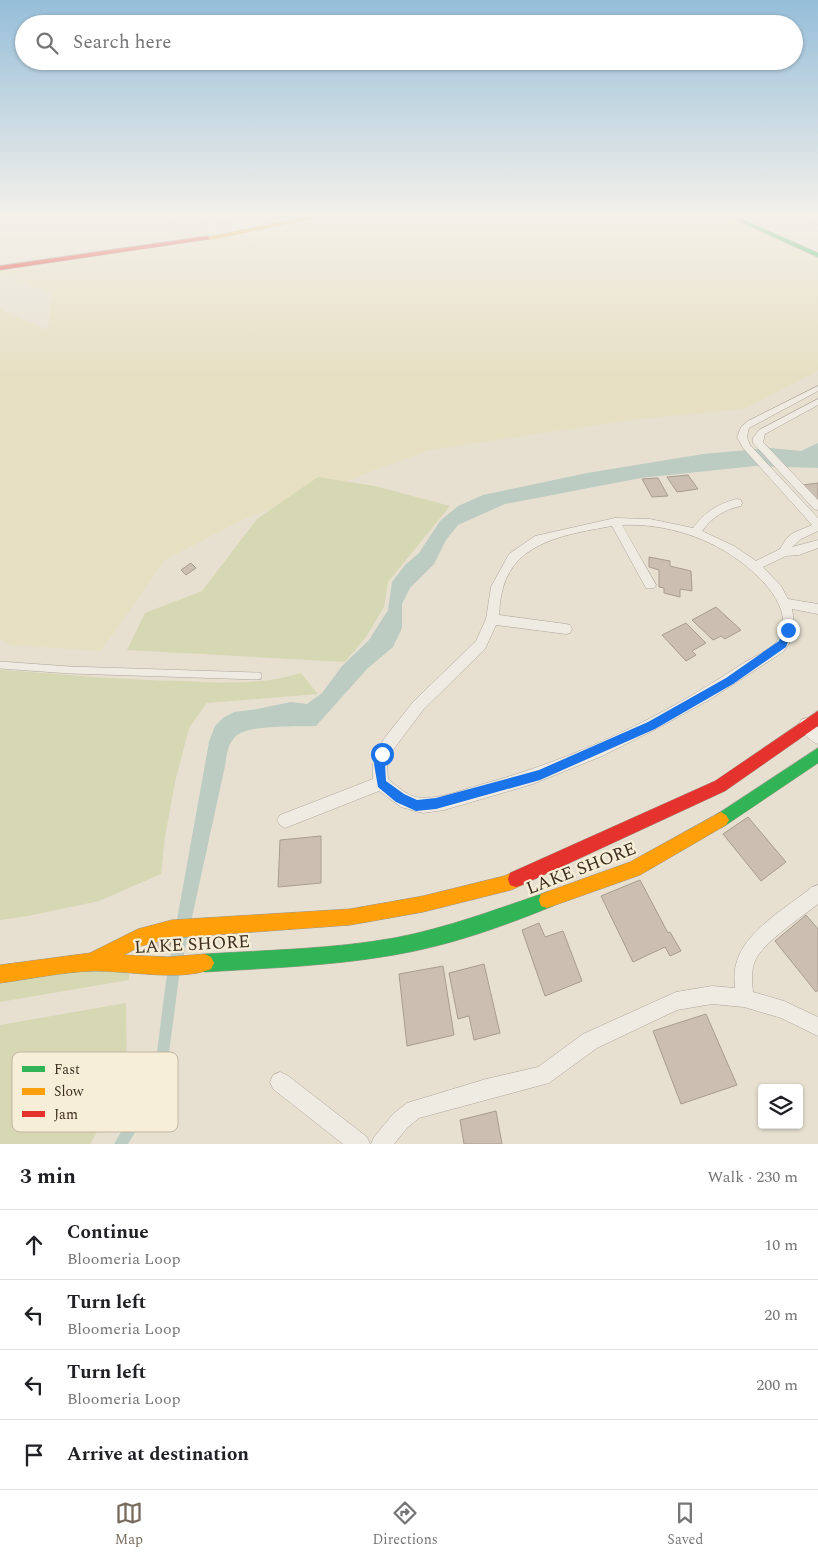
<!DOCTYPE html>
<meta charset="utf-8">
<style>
body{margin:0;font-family:Spectral,serif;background:#f6f6f6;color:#202124}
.controls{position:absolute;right:15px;bottom:15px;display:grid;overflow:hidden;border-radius:5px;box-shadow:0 1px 4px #0004}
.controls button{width:45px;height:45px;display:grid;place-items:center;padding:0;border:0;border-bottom:1px solid #e0e0e0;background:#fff;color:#202124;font:25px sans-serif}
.stop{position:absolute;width:15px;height:15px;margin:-11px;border:4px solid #1a73e8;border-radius:50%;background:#fff}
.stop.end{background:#1a73e8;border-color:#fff;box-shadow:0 1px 5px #0008}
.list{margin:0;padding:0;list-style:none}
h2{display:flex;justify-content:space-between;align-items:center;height:65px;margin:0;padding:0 20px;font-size:21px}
h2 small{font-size:16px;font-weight:400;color:#757577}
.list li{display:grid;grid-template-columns:32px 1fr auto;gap:15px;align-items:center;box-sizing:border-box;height:70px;padding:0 20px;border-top:1px solid #e0e0e0}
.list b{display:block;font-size:19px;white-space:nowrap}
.list p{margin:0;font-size:16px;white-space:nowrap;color:#757577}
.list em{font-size:16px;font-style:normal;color:#757577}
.icon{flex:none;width:28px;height:28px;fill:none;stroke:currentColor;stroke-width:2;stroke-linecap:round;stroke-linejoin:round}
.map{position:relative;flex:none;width:818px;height:1144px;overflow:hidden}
.search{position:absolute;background:#fff;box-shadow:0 1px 4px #0004;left:15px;right:15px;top:15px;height:55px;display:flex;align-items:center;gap:12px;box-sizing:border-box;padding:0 18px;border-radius:28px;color:#757577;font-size:19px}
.sheet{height:345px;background:#fff}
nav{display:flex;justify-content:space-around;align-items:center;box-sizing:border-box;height:70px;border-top:1px solid #e0e0e0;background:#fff;font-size:14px;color:#757577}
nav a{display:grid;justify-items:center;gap:2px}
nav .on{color:#786c5e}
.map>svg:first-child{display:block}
.farmland{fill:#e6dfc2}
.green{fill:#d6d7b3}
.water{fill:#bcccc2}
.building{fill:#cbbfb2;stroke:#a89c90}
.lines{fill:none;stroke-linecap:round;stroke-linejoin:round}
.lane-casing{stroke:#ada599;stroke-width:8}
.street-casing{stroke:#ada599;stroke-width:1}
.fast-casing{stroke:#9c958a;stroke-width:1}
.slow-casing{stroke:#9c958a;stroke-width:1}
.jam-casing{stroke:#9c958a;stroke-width:1}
.path{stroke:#c8c2b9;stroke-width:1;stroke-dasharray:2 1;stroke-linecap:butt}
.lane{stroke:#efebe3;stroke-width:7}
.street{fill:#efebe3;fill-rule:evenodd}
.fast{fill:#30b455;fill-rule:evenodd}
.slow{fill:#ff9f0a;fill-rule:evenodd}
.jam{fill:#e5322d;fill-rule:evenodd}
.route{fill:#1a73e8}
.labels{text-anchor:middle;stroke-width:4.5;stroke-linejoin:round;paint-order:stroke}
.near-street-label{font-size:18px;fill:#3d2e20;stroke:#f7eed8}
.key{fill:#f7eed8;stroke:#bfb4a1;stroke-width:1}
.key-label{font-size:14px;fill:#3d2e20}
</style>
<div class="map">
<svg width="818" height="1144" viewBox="0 0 818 1144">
<rect width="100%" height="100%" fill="#e7e0d1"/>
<path class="farmland" d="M325 217H726L818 259V371L744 409 639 419 429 450 242 520 165 560 101 651 11 645 0 639V309L48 330 52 295 0 273V270L247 232Z"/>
<path class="green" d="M318 477 375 486 450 506 388 582 384 607 366 637 345 662 127 650 145 613 202 591 257 519Z
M0 670C61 674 122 680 183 681 223 683 263 685 301 673L318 694 207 703 189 728 175 782 165 837 161 874 99 901 28 916 0 920Z
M130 959 129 980 0 1002V972Z
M126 1003 127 1082 90 1144H0V1025Z"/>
<path class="water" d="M818 443V468L755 466 641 478 505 504 458 525 446 540 434 564 410 588 402 604V628L393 647 367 669 316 726C298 727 246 724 235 737 227 745 227 755 225 766L179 977 165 1083 128 1144H114L154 1076 166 981 209 742 215 726 223 718 234 712 257 709 291 702 307 704 322 693 342 666 369 640 388 610 392 582 405 565 419 553 440 521 458 506 483 495 587 473 703 454 770 448 801 451Z"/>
<path class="building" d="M688 475 698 489 677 492 667 477Z
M658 478 668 496 652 497 642 479Z
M818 483V501L803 485Z
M649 557 670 561V566L691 571 692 591 680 589V597L664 593V588L659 587V570L649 567Z
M191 563 196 568 186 575 181 570Z
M716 607 741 630 725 639 721 636 713 640 692 620Z
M686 623 706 643 692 651 696 655 686 661 662 635Z
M748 817 786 862 761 881 723 834Z
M321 836V883L278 887 280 840Z
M640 880 668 933 670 932 681 951 670 956 665 947 633 962 601 896Z
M806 915 818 929V990L816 992 775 941Z
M539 923 545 937 563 931 582 981 545 996 522 930Z
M172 936 169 951 151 953 154 939Z
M484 964 500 1033 474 1040 469 1016 458 1019 449 973Z
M443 966 454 1035 407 1046 399 974Z
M706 1014 737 1085 681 1104 653 1031Z
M496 1111 502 1144H464L460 1120Z"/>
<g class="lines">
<defs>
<path id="lane" d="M0 665 70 670 258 676"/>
<path id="street" d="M203 217H209L210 220 247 217 212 224 206 223Z
M805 217H812L818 220V224Z
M818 386V391L749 428 747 437 750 445 818 518V531L801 539 792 547 818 540V548L799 555 786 556 763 567 781 586 788 599 818 604V614L792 609C795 624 794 640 783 652L709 700 656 729 602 756 533 784 444 810 423 813 401 807 379 791 285 828 280 825 277 820 280 815 373 779V764L383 740 413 702 476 641 486 619 491 587 509 554 535 536 615 518 650 519 693 528C705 512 717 504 737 499L741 500 742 503 741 506C723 510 713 517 702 531L734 546 756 561 780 549 786 539 793 533 812 525 743 448 737 437 741 427 748 421ZM622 525C666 523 711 538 745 565 766 582 796 613 777 641 769 651 752 657 742 664 662 717 575 759 483 784 464 789 444 798 424 798 409 798 399 788 388 779L387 764 393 750 423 710 485 649 496 625 566 634 570 633 572 629 570 625 566 624 499 615C500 606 500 597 503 588 516 540 570 534 612 526L646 588H654L656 585Z
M818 399V405L765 434 763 442 818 500V510L814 509 753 443V438L759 430Z
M806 718 818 727V744C810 741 802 733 799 725L801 720Z
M818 885V904C802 917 762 943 755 961 751 970 752 982 753 992L784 1001 818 1017V1036L781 1018 744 1007 712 1004 677 1010 597 1048 549 1083 419 1118 407 1128 394 1144H371L374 1137 393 1114 407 1103 486 1079 538 1067 583 1034 676 992 712 986 735 988C734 979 734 969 737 961 746 930 788 907 812 887Z
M280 1072 287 1075 367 1137 370 1144H343L273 1089 270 1082 273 1075Z"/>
<path id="fast" d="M730 217H737L818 253V257Z
M818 748V763L726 825 721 828 716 825 713 820 716 815Z
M547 892 553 894 555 900 553 906C502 927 448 946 394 955 332 966 268 968 205 972L199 969 196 963 199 957 205 954C268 950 332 949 394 938 447 928 497 909 547 892Z"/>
<path id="slow" d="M307 217H320L208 240 205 238Z
M721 812 726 815 729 820 726 825 640 875 547 908 541 906 539 900 541 894 630 862Z
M516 871 522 873 524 879 522 885 511 890 423 912 350 925 172 938 141 946 124 955 168 957 205 954 211 957 214 963 211 969C180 982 126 970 92 971 62 972 30 979 0 983V965L90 953 138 929 172 920 350 909 423 896 504 876Z"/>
<path id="jam" d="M208 236 210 239 0 270V266Z
M818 711V726L725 791 522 885 516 887 510 885 508 879 510 873 715 781Z"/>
</defs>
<use href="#lane" class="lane-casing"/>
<use href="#street" class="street-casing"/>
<use href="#fast" class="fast-casing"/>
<use href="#slow" class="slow-casing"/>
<use href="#jam" class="jam-casing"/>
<path class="path" d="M167 217 172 235"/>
<use href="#lane" class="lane"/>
<use href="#street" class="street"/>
<use href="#fast" class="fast"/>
<use href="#slow" class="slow"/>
<use href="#jam" class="jam"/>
</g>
<linearGradient id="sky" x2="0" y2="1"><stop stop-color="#96bed9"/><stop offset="0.57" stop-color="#f4f1ea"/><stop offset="1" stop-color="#f4f1ea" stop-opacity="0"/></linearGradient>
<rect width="818" height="378" fill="url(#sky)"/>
<path class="route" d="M788 626 792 630 786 647 733 684 655 729 540 780 436 809 416 811 396 802 378 787 374 764 379 750 382 749 388 754 385 764 386 781 404 794 417 800 436 798 539 770 648 722 726 678 779 641 784 627Z"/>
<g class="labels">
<g class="near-street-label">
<text transform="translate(581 868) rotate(-21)" y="6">LAKE SHORE</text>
<text transform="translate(192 944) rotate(-3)" y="6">LAKE SHORE</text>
</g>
</g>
<rect x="12" y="1052" width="166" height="80" rx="8" class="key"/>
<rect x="22" y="1066" width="23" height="6" fill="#30b455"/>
<rect x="22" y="1088" width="23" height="7" fill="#ff9f0a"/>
<rect x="22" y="1111" width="23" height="6" fill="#e5322d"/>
<g class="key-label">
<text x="54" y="1074">Fast</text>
<text x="54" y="1096">Slow</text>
<text x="54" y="1119">Jam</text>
</g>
</svg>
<div class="controls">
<button><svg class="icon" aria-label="layers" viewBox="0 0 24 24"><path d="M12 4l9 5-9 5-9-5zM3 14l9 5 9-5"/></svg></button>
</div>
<div class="stop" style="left:382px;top:754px"></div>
<div class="stop end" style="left:788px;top:630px"></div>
<div class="search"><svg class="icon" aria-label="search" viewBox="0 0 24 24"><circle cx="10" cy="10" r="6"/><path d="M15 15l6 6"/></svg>Search here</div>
</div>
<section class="sheet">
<h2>3 min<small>Walk · 230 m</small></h2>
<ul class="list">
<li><svg class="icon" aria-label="ahead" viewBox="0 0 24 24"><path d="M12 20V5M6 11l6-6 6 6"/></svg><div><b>Continue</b><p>Bloomeria Loop</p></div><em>10 m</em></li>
<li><svg class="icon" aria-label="left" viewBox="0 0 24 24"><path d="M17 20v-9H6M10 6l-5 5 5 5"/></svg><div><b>Turn left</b><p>Bloomeria Loop</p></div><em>20 m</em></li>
<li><svg class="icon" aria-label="left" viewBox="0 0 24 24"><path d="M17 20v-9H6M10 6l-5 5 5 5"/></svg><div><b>Turn left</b><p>Bloomeria Loop</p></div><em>200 m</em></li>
<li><svg class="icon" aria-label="arrive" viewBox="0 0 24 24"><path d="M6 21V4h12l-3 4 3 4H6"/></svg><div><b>Arrive at destination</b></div></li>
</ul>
</section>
<nav>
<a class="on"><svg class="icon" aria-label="map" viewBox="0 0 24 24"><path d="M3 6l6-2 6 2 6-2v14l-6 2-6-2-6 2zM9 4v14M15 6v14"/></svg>Map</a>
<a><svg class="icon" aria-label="directions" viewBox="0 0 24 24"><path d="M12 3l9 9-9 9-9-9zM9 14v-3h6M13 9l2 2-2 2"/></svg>Directions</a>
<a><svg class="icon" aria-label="saved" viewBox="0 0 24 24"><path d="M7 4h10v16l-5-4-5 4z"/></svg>Saved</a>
</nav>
